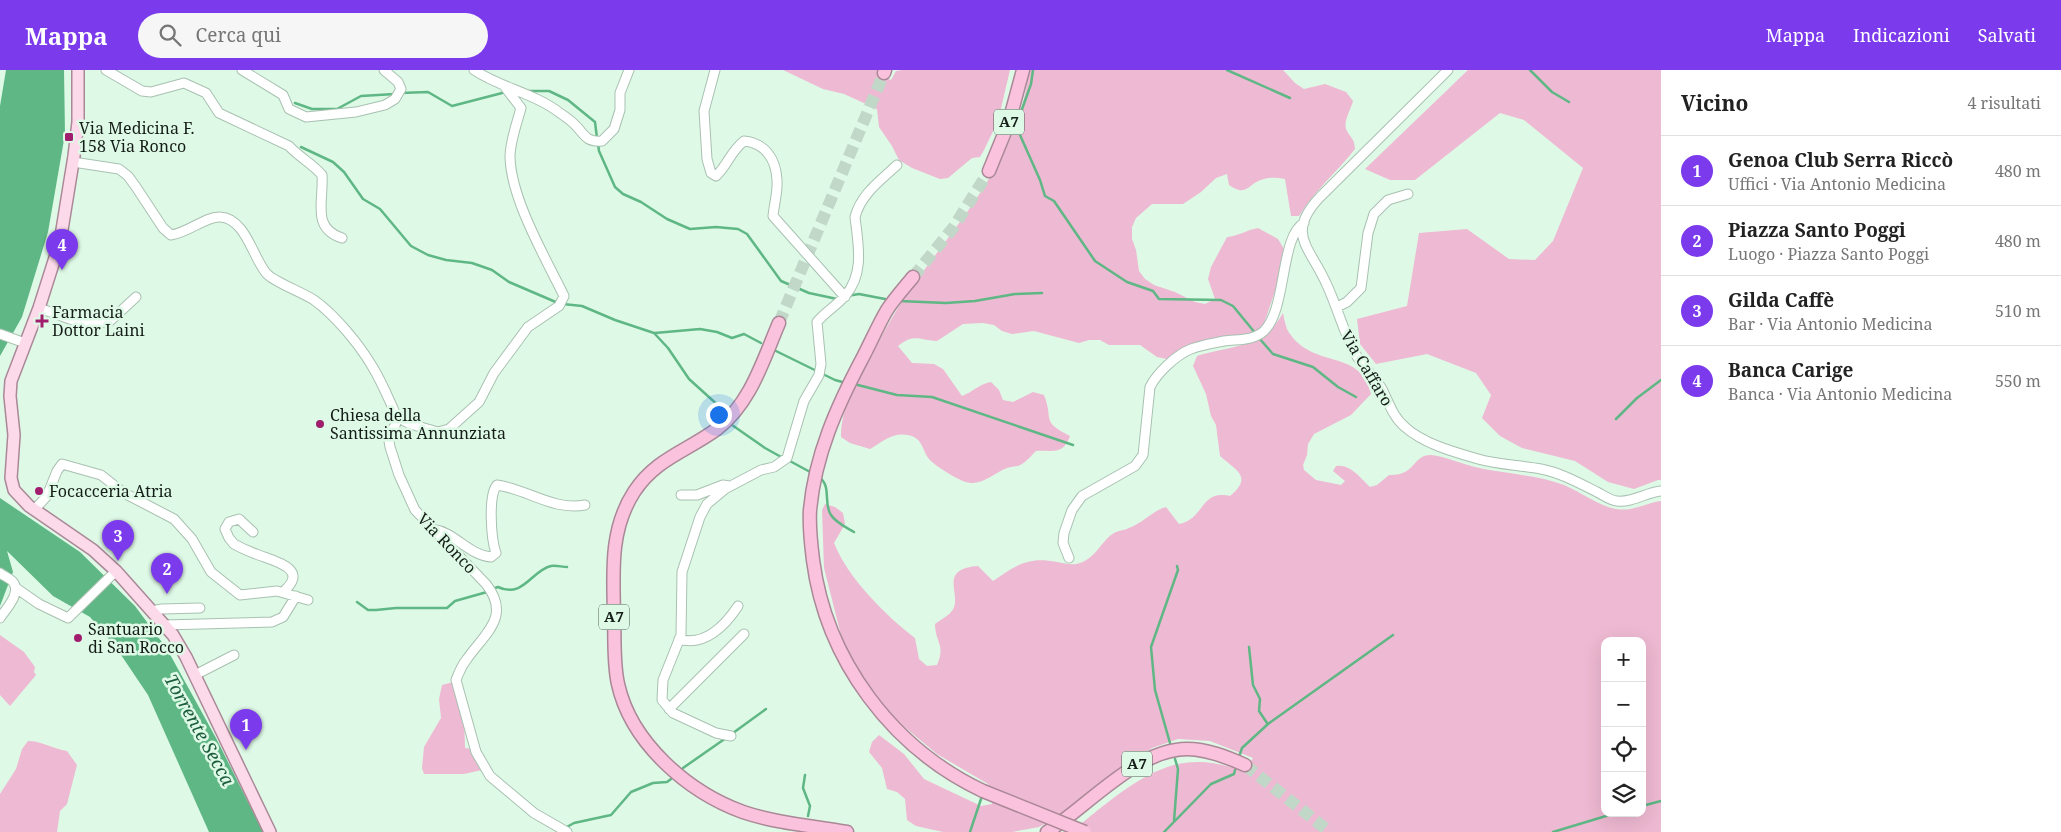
<!DOCTYPE html>
<html lang="it">
<meta charset="utf-8">
<style>
body{margin:0;font-family:"Noto Serif",serif;background:#f6f6f6;color:#222}
.controls{position:absolute;right:15px;bottom:15px;display:grid;overflow:hidden;border-radius:10px;box-shadow:0 5px 20px #0002}
.controls button{width:45px;height:45px;display:grid;place-items:center;padding:0;border:0;border-bottom:1px solid #e0e0e0;background:#fff;color:#222;font:25px sans-serif}
.you{position:absolute;left:718px;top:344px;width:18px;height:18px;margin:-12px;border:4px solid #fff;border-radius:50%;background:#1a73e8;box-shadow:0 0 0 8px #1a73e833}
.badge{display:grid;place-items:center;width:32px;height:32px;border-radius:50%;background:#7c3aed;color:#fff;font-size:16px;font-weight:700}
.pin{position:absolute;translate:-50% -41px;filter:drop-shadow(0 1px 2px #0008)}
.pin::after{content:'';position:absolute;top:26px;width:18px;height:15px;background:inherit;clip-path:polygon(0 0,100% 0,50% 100%)}
.list{margin:0;padding:0;list-style:none}
h2{display:flex;justify-content:space-between;align-items:center;height:65px;margin:0;padding:0 20px;font-size:21px}
h2 small{font-size:16px;font-weight:400;color:#767676}
.list li{display:grid;grid-template-columns:32px 1fr auto;gap:15px;align-items:center;box-sizing:border-box;height:70px;padding:0 20px;border-top:1px solid #e0e0e0}
.list b{display:block;font-size:19px;white-space:nowrap}
.list p{margin:0;font-size:16px;white-space:nowrap;color:#767676}
.list em{font-size:16px;font-style:normal;color:#767676}
.icon{flex:none;width:28px;height:28px;fill:none;stroke:currentColor;stroke-width:2;stroke-linecap:round;stroke-linejoin:round}
.map{position:relative;flex:none;width:1661px;height:762px;overflow:hidden}
header{display:flex;align-items:center;gap:30px;box-sizing:border-box;height:70px;padding:0 25px;background:#7c3aed;color:#fff}
header strong{font-size:24px}
nav{display:flex;gap:28px;margin-inline-start:auto;font-size:18px}
.search{width:350px;height:45px;background:#f6f6f6;display:flex;align-items:center;gap:12px;box-sizing:border-box;padding:0 18px;border-radius:28px;color:#767676;font-size:19px}
main{display:flex}
aside{flex:1;background:#fff}
.map>svg:first-child{display:block}
.green{fill:#eeb9d2;fill-rule:evenodd}
.water{fill:#5eb784}
.lines{fill:none;stroke-linecap:round;stroke-linejoin:round}
.stream{stroke:#5eb784;stroke-width:2.5}
.highway-tunnel{stroke:#c1d8c8;stroke-width:12;stroke-dasharray:12 6;stroke-linecap:butt}
.minor-casing{stroke:#a8c1b1;stroke-width:11}
.major-casing{stroke:#aa8897;stroke-width:14}
.highway-casing{stroke:#aa8897;stroke-width:15}
.minor{stroke:#fff;stroke-width:9}
.major{stroke:#fcdaea;stroke-width:11}
.highway{stroke:#fac2dc;stroke-width:12}
.highway-bridge-casing{stroke:#aa8897;stroke-width:15;stroke-linecap:butt}
.highway-bridge{stroke:#fac2dc;stroke-width:12}
.poi-dot{fill:#a11e6e;stroke:#dff9e7;stroke-width:2}
.labels{text-anchor:middle;stroke-width:5;stroke-linejoin:round;paint-order:stroke}
.shield{fill:#dff9e7;stroke:#515f55;stroke-width:1}
.shield-label{font-size:15px;font-weight:bold;fill:#141d17}
.poi-label{font-size:16px;fill:#141d17;stroke:#dff9e7;text-anchor:start}
.street-label{font-size:16px;fill:#141d17;stroke:#dff9e7}
.water-label{font-size:18px;font-style:italic;fill:#1c5d3c;stroke:#dff9e7}
</style>
<header>
<strong>Mappa</strong>
<div class="search"><svg class="icon" aria-label="search" viewBox="0 0 24 24"><circle cx="10" cy="10" r="6"/><path d="M15 15l6 6"/></svg>Cerca qui</div>
<nav><a>Mappa</a><a>Indicazioni</a><a>Salvati</a></nav>
</header>
<main>
<div class="map">
<svg width="1661" height="762" viewBox="0 0 1661 762">
<rect width="100%" height="100%" fill="#dff9e7"/>
<path class="green" d="M783 0H878L877 4 891 10 896 1 902 0H1010L998 51 984 80 980 87 972 88 948 108 940 109 912 98 899 90 892 76 879 57 877 39 844 24 823 19Z
M1029 0H1283L1295 13 1304 19 1325 14 1346 22 1353 31C1351 40 1342 52 1347 61 1352 70 1354 68 1355 79 1337 102 1314 121 1299 146H1291L1285 109C1278 108 1271 107 1264 109 1247 113 1248 128 1229 115L1227 104 1216 108 1201 122 1183 134H1152L1136 148 1132 157V169L1136 180 1139 201 1145 209 1154 215 1175 222 1195 232 1205 234 1215 229 1208 209 1211 197 1227 167C1238 166 1247 160 1258 158L1278 169 1284 179 1277 215 1263 257 1254 263 1189 275 1167 289 1157 287 1140 275H1109L1100 270H1089L1079 273 1034 261 1012 264 1002 261 994 255 983 253 963 254 937 271C919 270 914 263 898 276L912 293 934 294 943 299 962 326C973 322 979 314 991 312L999 320 1003 330 1013 332 1033 322 1044 325C1054 350 1040 351 1070 366 1063 385 1054 380 1036 381 1032 385 1027 391 1022 394 1018 397 1012 396 1007 398 996 402 985 413 972 413 963 414 935 396 929 389 922 380 923 368 908 365 892 362 882 372 870 379L850 373 841 367C841 338 855 314 869 289 883 263 898 236 916 211 963 147 1020 83 1029 0Z
M1468 0H1661V410H1658L1634 419 1608 412 1575 391 1522 378 1500 366 1482 348 1491 325 1476 303 1427 284 1376 294 1360 274 1357 249 1407 236 1419 163 1467 159 1509 189 1535 190 1553 171 1583 98 1524 50 1500 43 1415 110H1390L1365 99Z
M1283 243C1284 248 1285 254 1287 259 1288 262 1291 265 1293 268 1319 298 1361 280 1371 324L1351 345 1314 364 1308 374 1307 385 1303 395 1304 400 1316 410 1341 415 1345 411 1333 401 1336 396C1351 394 1360 408 1370 417L1377 415 1389 405C1416 406 1412 385 1431 385 1444 386 1464 395 1479 398 1508 404 1536 405 1564 415 1581 422 1599 436 1616 439 1632 442 1646 433 1661 431V762H1069C1081 755 1091 745 1103 736 1150 700 1185 678 1244 702L1253 688 1210 671 1178 669 1152 678 1065 743 1039 757 1012 762H943L916 756 907 750 905 729 897 722 887 719 882 698 869 682 872 672 879 665 904 684 924 709 981 736 992 734V724L988 714 937 684 895 649 866 616 844 577 824 498 822 440 825 434 835 437 843 443 845 454 834 473C848 508 885 545 915 568L919 589 927 596 937 595C946 574 935 573 935 554 940 550 948 546 951 542 965 528 935 499 978 496L993 511C1016 495 1029 486 1057 492 1065 493 1072 496 1080 493 1095 488 1100 474 1111 465 1117 460 1123 461 1129 458 1143 453 1152 441 1166 437L1179 454C1205 449 1200 419 1230 426 1254 406 1235 400 1220 386L1216 355 1211 346 1206 324 1193 296 1197 286C1232 275 1263 279 1283 243ZM1605 571H1642V743H1605Z
M0 565 24 582 35 597 34 602 36 605 10 636 0 625Z
M453 612 464 643 465 678 473 679 482 700 464 704H424L422 698 424 677 441 648 439 629 442 615Z
M28 671C42 671 53 679 67 681L77 695 67 734 60 741 57 762H0V724L16 699 22 679Z"/>
<path class="water" d="M6 0H64L65 64 48 162 22 247 0 286V36Z
M0 428 80 482 135 536 167 579 216 668 263 762H209L148 625 115 576 90 547 53 526 7 481 13 502 0 536Z"/>
<g class="lines">
<path class="stream" d="M1033 0 1031 14 1016 56 1040 110 1045 126 1054 131 1095 191 1127 212 1153 221 1159 229 1221 230 1233 236 1256 264
M1227 0 1290 28
M1530 0 1552 22 1569 32
M527 21H549L568 30 595 52 597 68
M400 23 428 22 452 36 506 22
M295 33 312 39H337L361 26 395 24
M598 74 599 81 615 117 623 124 641 132 667 149 690 159 716 157 738 159 747 164 781 211 809 223 837 229
M301 77 333 92 344 102 363 129 380 139 411 176 428 185 446 190 472 193 492 200 509 212 558 233
M847 226 859 224 885 229
M899 231 946 233 975 231 1015 224 1042 223
M563 234 582 236 615 250 654 263 668 278 689 309 720 337 725 347
M655 263 700 259 717 262 732 268 744 264 761 273
M1259 268 1273 284 1313 297 1338 317 1356 327
M776 281 835 310 846 313
M854 314 897 325 932 327 1073 375
M1616 349 1637 328 1661 310
M732 355 765 378 783 388
M788 390 812 403
M819 407C832 416 823 434 831 445 836 453 846 457 854 462
M492 519 498 517C523 529 532 500 551 496 556 495 562 497 567 497
M357 532 368 540H376L396 538H447L455 531 487 522
M154 567 160 561
M1249 577 1253 615 1260 629 1259 641 1267 653
M733 663 766 639
M1170 673 1155 620 1151 577 1178 500 1177 496
M1240 684 1242 678 1268 654 1393 565
M683 698 726 668
M805 705 803 718 810 736 808 746
M1642 736 1661 731
M1174 751 1178 699 1175 689
M565 758 574 753 611 745 631 722 653 713 667 712 671 709
M970 762 982 726
M1164 762 1211 714 1234 704 1235 700
M1553 762 1616 743"/>
<path class="highway-tunnel" d="M913 207 953 158 989 101
M779 253 884 3
M1245 695 1330 762"/>
<defs>
<path id="minor" d="M106 0 142 21 151 22 184 13 206 23 219 43 289 76C299 87 313 94 322 105 324 131 311 158 342 168
M242 0 283 25 289 39 306 47 356 42 385 35 395 29 401 19 398 12 384 0
M474 0C501 18 534 23 560 43 566 47 573 52 578 58 586 68 589 72 602 71L614 59 620 40V23L629 0
M715 0 704 41 707 89 711 103 716 106C728 95 730 82 744 71 765 73 776 89 777 110 778 121 774 135 773 146L845 227
M1448 0 1320 127C1285 164 1310 177 1326 213 1337 236 1343 261 1355 283 1362 296 1374 306 1382 319 1389 333 1393 347 1405 357 1424 374 1454 382 1478 389 1499 395 1520 395 1541 399 1561 403 1579 413 1597 422 1603 425 1611 431 1617 431 1632 433 1647 422 1661 421
M73 92 119 99 128 106 136 117 163 158 171 165C188 163 206 146 220 147 246 148 253 189 267 204 276 213 302 222 314 230 335 245 359 274 372 296 382 312 389 330 397 347L395 356 388 365 390 377 399 405 415 440 486 514C512 547 484 564 467 589 462 595 459 602 456 610L476 682 490 706 534 743 567 762
M1337 237 1347 232 1361 218 1368 163 1374 144 1388 130 1408 124
M39 238 81 253 109 252 136 227
M0 264 25 273
M397 347 410 354 438 362 449 359 479 332 494 303 528 257 559 236 564 226C545 187 511 129 510 87 510 71 517 53 521 38L505 17
M681 425H697L723 415 729 416
M34 440 47 426 57 401 62 394 101 405 124 423 174 449 192 469 211 502 240 525 277 521 308 530
M432 459C455 462 468 485 491 487L496 483C491 469 488 425 497 415 527 419 553 441 585 435
M253 462 239 449 229 452 225 459 229 468 234 474C241 478 248 481 256 484 273 491 310 498 284 521
M1069 488 1063 473 1064 463 1072 440 1082 426 1135 396 1143 385 1150 317C1157 303 1176 285 1191 279 1201 275 1214 273 1224 271 1238 269 1253 271 1264 261 1287 239 1280 166 1304 153
M0 503C4 506 11 509 13 512 22 523 5 540 0 548
M16 518 39 534 68 548 116 501
M151 541 162 539 200 538
M164 555 272 552 283 547 296 526
M679 569C704 577 725 556 738 536
M195 605 234 585
M669 639 744 564
M731 666 716 663 673 643 662 630 663 610 681 565 682 502 700 447 707 434 725 419 761 400 774 397 787 388 804 331 819 305 821 294 817 252C825 242 836 236 845 226 865 203 858 174 855 147 861 124 880 111 897 95"/>
<path id="major" d="M78 0V52L74 86 60 172 39 238 11 311 10 326 14 365 11 408 14 420 29 436 93 480 116 501 173 565 186 587 270 762"/>
<path id="highway" d="M884 3 885 0
M989 101 1009 52 1023 0
M913 207C904 218 894 229 887 240 878 255 871 272 863 287 837 336 815 385 810 440 809 456 811 474 813 490 826 590 892 678 983 721
M779 253C763 290 751 333 717 359 687 381 655 389 634 422 610 459 613 501 614 543 615 566 613 592 618 614 631 673 688 722 743 742 775 753 814 756 847 762
M1047 762C1088 736 1137 679 1187 679 1207 679 1227 687 1245 695"/>
</defs>
<use href="#minor" class="minor-casing"/>
<use href="#major" class="major-casing"/>
<use href="#highway" class="highway-casing"/>
<use href="#minor" class="minor"/>
<use href="#major" class="major"/>
<use href="#highway" class="highway"/>
<defs>
<path id="highway-bridge" d="M983 721 1085 762"/>
</defs>
<use href="#highway-bridge" class="highway-bridge-casing"/>
<use href="#highway-bridge" class="highway-bridge"/>
</g>
<g class="poi-dot">
<rect x="64" y="62" width="10" height="10" rx="2.5"/>
<path d="M39.5 243.5h5v5h5v5h-5v5h-5v-5h-5v-5h5z"/>
<circle cx="320" cy="354" r="5"/>
<circle cx="39" cy="421" r="5"/>
<circle cx="78" cy="568" r="5"/>
</g>
<g class="labels">
<g class="shield">
<rect x="994" y="39.5" width="30" height="25" rx="4"/>
<rect x="599" y="534.5" width="30" height="25" rx="4"/>
<rect x="1122" y="681.5" width="30" height="25" rx="4"/>
</g>
<g class="shield-label">
<text x="1009" y="57">A7</text>
<text x="614" y="552">A7</text>
<text x="1137" y="699">A7</text>
</g>
<g class="poi-label">
<text x="79" y="64">Via Medicina F.<tspan x="79" dy="18">158 Via Ronco</tspan></text>
<text x="52" y="248">Farmacia<tspan x="52" dy="18">Dottor Laini</tspan></text>
<text x="330" y="351">Chiesa della<tspan x="330" dy="18">Santissima Annunziata</tspan></text>
<text x="49" y="427">Focacceria Atria</text>
<text x="88" y="565">Santuario<tspan x="88" dy="18">di San Rocco</tspan></text>
</g>
<g class="street-label">
<text transform="translate(1367 298) rotate(59)" y="6">Via Caffaro</text>
<text transform="translate(447 473) rotate(46)" y="6">Via Ronco</text>
</g>
<g class="water-label">
<text transform="translate(199 660) rotate(61)" y="6">Torrente Secca</text>
</g>
</g>
</svg>
<div class="controls">
<button>+</button>
<button>−</button>
<button><svg class="icon" aria-label="locate" viewBox="0 0 24 24"><circle cx="12" cy="12" r="6"/><path d="M12 2v4M12 18v4M2 12h4M18 12h4"/></svg></button>
<button><svg class="icon" aria-label="layers" viewBox="0 0 24 24"><path d="M12 4l9 5-9 5-9-5zM3 14l9 5 9-5"/></svg></button>
</div>
<div class="you"></div>
<div class="pin badge" style="left:246px;top:680px">1</div>
<div class="pin badge" style="left:167px;top:524px">2</div>
<div class="pin badge" style="left:118px;top:491px">3</div>
<div class="pin badge" style="left:62px;top:200px">4</div>
</div>
<aside>
<h2>Vicino<small>4 risultati</small></h2>
<ul class="list">
<li><span class="badge">1</span><div><b>Genoa Club Serra Riccò</b><p>Uffici · Via Antonio Medicina</p></div><em>480 m</em></li>
<li><span class="badge">2</span><div><b>Piazza Santo Poggi</b><p>Luogo · Piazza Santo Poggi</p></div><em>480 m</em></li>
<li><span class="badge">3</span><div><b>Gilda Caffè</b><p>Bar · Via Antonio Medicina</p></div><em>510 m</em></li>
<li><span class="badge">4</span><div><b>Banca Carige</b><p>Banca · Via Antonio Medicina</p></div><em>550 m</em></li>
</ul>
</aside>
</main>
